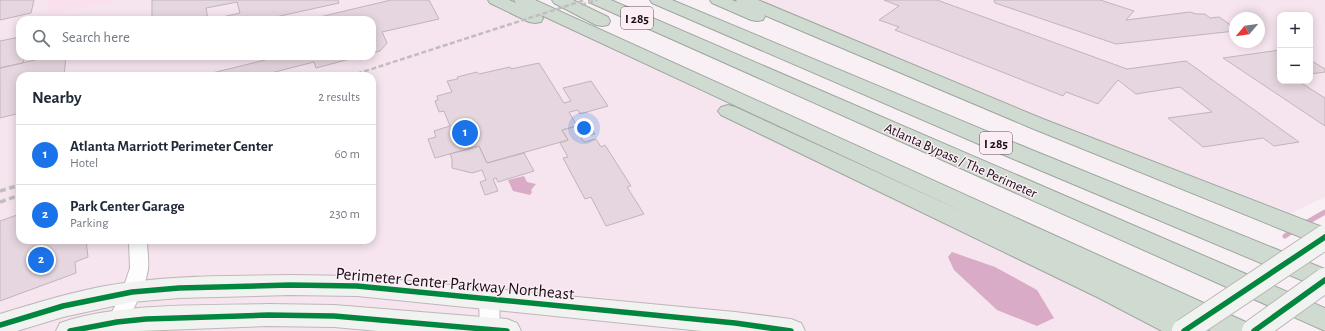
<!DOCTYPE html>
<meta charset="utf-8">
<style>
body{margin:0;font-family:"Alegreya Sans",sans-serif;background:#f6f6f7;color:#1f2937}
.controls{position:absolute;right:12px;top:12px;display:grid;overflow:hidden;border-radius:8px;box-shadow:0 2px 10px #0003}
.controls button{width:36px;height:36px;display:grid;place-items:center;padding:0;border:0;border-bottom:1px solid #e0e1e3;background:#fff;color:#1f2937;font:20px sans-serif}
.compass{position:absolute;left:1229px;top:12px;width:36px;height:36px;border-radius:50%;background:#fff;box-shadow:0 2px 10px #0003;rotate:241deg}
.you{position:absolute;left:584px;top:128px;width:14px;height:14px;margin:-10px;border:3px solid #fff;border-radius:50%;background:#1a73e8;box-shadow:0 0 0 6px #1a73e833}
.badge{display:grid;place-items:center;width:26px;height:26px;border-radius:50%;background:#1a73e8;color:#fff;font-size:13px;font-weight:700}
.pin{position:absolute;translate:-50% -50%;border:2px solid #fff;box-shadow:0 1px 4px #0006}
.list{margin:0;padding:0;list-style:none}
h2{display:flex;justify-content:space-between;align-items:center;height:52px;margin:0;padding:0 16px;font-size:17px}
h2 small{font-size:13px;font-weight:400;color:#747a83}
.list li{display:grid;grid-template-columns:26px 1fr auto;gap:12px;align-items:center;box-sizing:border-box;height:60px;padding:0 16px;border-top:1px solid #e0e1e3}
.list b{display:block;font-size:15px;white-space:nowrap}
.list p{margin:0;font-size:13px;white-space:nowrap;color:#747a83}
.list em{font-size:13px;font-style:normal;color:#747a83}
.icon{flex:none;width:22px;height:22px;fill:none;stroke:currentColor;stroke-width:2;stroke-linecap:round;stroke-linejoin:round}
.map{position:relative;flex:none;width:1325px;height:331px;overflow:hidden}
.search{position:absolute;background:#fff;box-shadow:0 2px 10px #0003;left:16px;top:16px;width:360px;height:44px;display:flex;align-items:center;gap:10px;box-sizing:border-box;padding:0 14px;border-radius:12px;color:#747a83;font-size:15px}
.panel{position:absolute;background:#fff;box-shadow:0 2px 10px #0003;left:16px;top:72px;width:360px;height:172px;border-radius:12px}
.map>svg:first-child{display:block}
.built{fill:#f6e4ee;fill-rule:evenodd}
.green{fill:#fae0ee}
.water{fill:#daabc7}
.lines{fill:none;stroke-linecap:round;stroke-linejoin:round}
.stream{stroke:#daabc7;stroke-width:5}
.building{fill:#e6d6df;stroke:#bfb5bb}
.street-casing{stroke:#bfb6bb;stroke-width:2}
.secondary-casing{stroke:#bfb6bb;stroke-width:2}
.highway-casing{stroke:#9da79f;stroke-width:2}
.street{fill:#fefdfe;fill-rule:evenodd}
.secondary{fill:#f0f3f0;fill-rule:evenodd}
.highway{fill:#cfdbd1;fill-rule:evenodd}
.rail-far1{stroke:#c0bebf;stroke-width:2.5;stroke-dasharray:5 2.5;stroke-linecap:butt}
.rail{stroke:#c0bebf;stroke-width:3.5;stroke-dasharray:6 3.5;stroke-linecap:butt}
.secondary-bridge-casing{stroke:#bfb6bb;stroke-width:26;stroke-linecap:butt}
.secondary-bridge{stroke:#f0f3f0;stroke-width:24}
.cycleway-casing{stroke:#fcedf5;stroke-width:8}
.cycleway{stroke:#00873e;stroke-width:5.5}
.labels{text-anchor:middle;stroke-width:3;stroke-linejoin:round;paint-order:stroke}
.shield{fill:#fcedf5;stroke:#5d5158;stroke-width:1}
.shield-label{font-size:13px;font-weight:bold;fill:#190e15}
.street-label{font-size:14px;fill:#190e15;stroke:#fcedf5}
.near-street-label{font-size:17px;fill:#190e15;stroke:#fcedf5}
</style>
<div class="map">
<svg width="1325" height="331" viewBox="0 0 1325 331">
<rect width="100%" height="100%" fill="#f8f0f5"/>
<path class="built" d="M0 0H515L1233 331H0ZM20 20H372V56H20ZM20 76H372V240H20Z
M736 0H1325V197L1279 219ZM1280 15H1310V81H1280ZM1235 18H1259V42H1235Z"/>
<path class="green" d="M50 0H121L47 15Z"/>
<path class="water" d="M524 176 527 182 536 184 531 190 532 192 530 195 513 191 508 180Z
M952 252 995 267 1037 290 1054 318 1037 326 997 310 954 270 948 257Z"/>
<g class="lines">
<path class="stream" d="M1304 224 1325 212
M1285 236 1294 230"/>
</g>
<path class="building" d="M0 0H34L31 13 0 20Z
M152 0H338L339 3 262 20H209L240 13 237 2 206 8 208 20H152Z
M391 0H429L439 19 382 32 387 43 380 51 372 53V20H307Z
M884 0H937L1127 69 1186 61 1299 142 1274 146 1263 138 1203 147 1168 118 1212 112 1180 87 1136 94 1118 80 1098 104 1066 92 1063 96 895 30 899 27 879 20 899 6Z
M994 0H1100L1134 11 1126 20 1190 12 1196 14H1205L1210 18 1219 17 1235 28V31L1116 44 995 3Z
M20 37V56H25L23 63 0 68V41Z
M1280 50V81H1298L1325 98V126L1223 58Z
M52 56H66L64 76H20V113L0 118V68Z
M263 56H361L316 68 314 62 259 76H200L265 60Z
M1310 60 1325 69V72L1310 74Z
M539 63 564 103 571 101 563 88 591 81 608 106 580 114 578 110 569 112 577 126 562 130 568 140 487 163 479 146 435 158 428 139 436 137 434 131 450 126 444 111 439 112 435 101 438 100 437 96 452 92 447 81 458 79 457 77 477 72 479 74 510 67 511 69Z
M588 123 595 134 581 138 584 142 596 139 601 147 605 145 631 186 627 187 644 214 606 226 591 197 585 199 563 158 568 157 560 143 568 140 562 130Z
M479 146 487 163 524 153 534 171 498 182 496 178 493 179 498 191 485 195 480 182 486 180 482 170 472 173 452 168V159L450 154Z
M20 214V240H86L88 257 75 262 76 273 0 301V221Z"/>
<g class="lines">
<defs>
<path id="street" d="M129 240H147C147 249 149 260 148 269 145 290 133 309 124 328L117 330 110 328 107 322 122 292 130 268Z
M489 290 496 293 499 298 500 331H480L479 298 482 293Z"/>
<path id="secondary" d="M290 275 357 276 735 312 791 319 801 323 805 331H702L357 296 290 295 179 298 132 302 63 317 17 331H0V314C43 301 87 287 132 282 184 275 238 276 290 275Z
M268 304 334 305 507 319 517 323 521 331H378L334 327 268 326 138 331H56L60 323C121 302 204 306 268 304Z"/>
<path id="highway" d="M488 0H509L516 3 514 0H535L1248 323 1252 331H1211L1199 325 1202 331H1162L1099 298 721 115 718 111 721 107 728 105 735 107 968 214 541 15 543 18 541 22 535 23 529 22 490 3Z
M552 0H573L608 17 610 21 608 25 602 26 596 25 554 3Z
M589 0H611L1325 308V331L591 3Z
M650 0H672L1027 148 1325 269V290L1011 158 652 3Z
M710 0H732L737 2 736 0H758L1043 119 1325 228V247L1029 127 764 15 765 16 763 20 757 21 751 20 712 3Z"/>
</defs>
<use href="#street" class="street-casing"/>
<use href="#secondary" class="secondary-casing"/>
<use href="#highway" class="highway-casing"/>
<use href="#street" class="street"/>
<use href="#secondary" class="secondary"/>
<use href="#highway" class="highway"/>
<path class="rail-far1" d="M581 5 597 0
M350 76 585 0"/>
<path class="rail" d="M0 191 20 185
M0 202 20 195"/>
<defs>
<path id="secondary-bridge" d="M1184 331 1325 237
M1254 331 1325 280"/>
</defs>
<use href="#secondary-bridge" class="secondary-bridge-casing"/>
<use href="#secondary-bridge" class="secondary-bridge"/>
<defs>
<path id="cycleway" d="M0 325 63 306 132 292 179 288 290 285 357 286 735 323 791 331
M70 331 117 322 146 319 268 315 334 316 507 331
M1184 331 1325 237
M1254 331 1325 280"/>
</defs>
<use href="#cycleway" class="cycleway-casing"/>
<use href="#cycleway" class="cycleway"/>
</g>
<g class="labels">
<g class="shield">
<rect x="621" y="7" width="32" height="22" rx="3"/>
<rect x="980" y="132" width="32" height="22" rx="3"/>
</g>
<g class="shield-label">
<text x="637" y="23">I 285</text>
<text x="996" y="148">I 285</text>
</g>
<g class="street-label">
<text transform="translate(961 160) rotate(24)" y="5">Atlanta Bypass / The Perimeter</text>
</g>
<g class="near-street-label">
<text transform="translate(455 283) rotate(5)" y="6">Perimeter Center Parkway Northeast</text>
</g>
</g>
</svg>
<div class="controls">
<button>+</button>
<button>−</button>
</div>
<svg class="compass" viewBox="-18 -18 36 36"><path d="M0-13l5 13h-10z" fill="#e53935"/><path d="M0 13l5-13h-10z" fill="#747a83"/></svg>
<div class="you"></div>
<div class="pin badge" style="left:465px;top:133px">1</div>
<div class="pin badge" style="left:41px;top:260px">2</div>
<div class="search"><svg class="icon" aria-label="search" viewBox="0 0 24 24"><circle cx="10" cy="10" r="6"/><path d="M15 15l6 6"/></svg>Search here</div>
<section class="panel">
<h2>Nearby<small>2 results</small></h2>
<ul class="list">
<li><span class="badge">1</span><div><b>Atlanta Marriott Perimeter Center</b><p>Hotel</p></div><em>60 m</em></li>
<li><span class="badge">2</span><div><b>Park Center Garage</b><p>Parking</p></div><em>230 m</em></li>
</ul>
</section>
</div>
